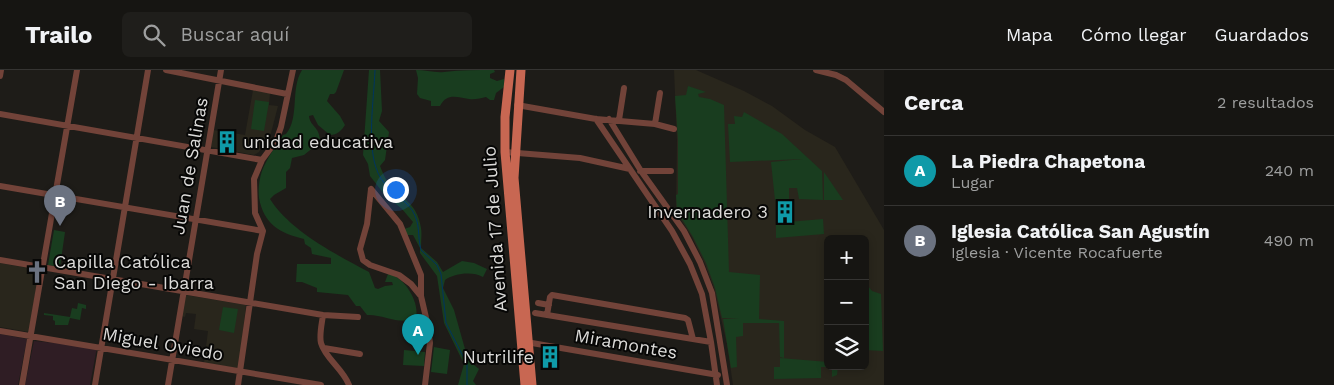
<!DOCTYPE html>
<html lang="es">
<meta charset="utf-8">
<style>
body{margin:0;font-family:"Work Sans",sans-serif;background:#1f1e1b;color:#f1f3f6}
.controls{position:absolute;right:15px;bottom:15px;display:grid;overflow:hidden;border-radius:8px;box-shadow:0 2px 8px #0003}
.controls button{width:45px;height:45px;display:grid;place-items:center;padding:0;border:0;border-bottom:1px solid #353432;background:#161512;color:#f1f3f6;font:25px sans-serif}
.you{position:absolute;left:395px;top:119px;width:18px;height:18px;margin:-12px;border:4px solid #fff;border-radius:50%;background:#1a73e8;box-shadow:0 0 0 8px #1a73e833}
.badge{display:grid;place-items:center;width:32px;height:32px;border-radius:50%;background:#f491d4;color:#fff;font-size:16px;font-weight:700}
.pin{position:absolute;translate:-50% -41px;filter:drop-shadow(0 1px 2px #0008)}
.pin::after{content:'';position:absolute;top:26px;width:18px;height:15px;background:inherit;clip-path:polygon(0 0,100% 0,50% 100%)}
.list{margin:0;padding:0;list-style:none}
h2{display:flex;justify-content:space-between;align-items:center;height:65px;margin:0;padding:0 20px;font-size:21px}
h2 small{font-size:16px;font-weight:400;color:#9e9f9f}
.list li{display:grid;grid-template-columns:32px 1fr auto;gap:15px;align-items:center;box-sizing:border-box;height:70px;padding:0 20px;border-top:1px solid #353432}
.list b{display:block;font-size:19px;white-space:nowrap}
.list p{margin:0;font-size:16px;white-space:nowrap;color:#9e9f9f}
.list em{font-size:16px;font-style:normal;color:#9e9f9f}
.icon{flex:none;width:28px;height:28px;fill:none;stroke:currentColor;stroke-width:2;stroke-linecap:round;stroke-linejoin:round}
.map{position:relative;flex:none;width:884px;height:315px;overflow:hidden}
header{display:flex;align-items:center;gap:30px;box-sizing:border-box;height:70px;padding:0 25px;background:#161512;border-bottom:1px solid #353432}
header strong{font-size:24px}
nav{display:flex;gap:28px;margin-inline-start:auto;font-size:18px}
.search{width:350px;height:45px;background:#1f1e1b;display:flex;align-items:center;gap:12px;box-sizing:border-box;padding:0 18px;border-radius:8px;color:#9e9f9f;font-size:19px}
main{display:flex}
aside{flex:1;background:#161512}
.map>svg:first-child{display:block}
.commercial{fill:#2f1d24}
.built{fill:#29261c;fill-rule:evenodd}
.green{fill:#193d1f}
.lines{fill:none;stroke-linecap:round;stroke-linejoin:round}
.stream{stroke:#003460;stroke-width:1}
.minor{stroke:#724339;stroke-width:6}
.major{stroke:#c86752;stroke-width:9}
.labels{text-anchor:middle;stroke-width:4;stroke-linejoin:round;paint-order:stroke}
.poi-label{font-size:18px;fill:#dcdbd9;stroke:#070706;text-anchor:start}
.street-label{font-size:18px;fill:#dcdbd9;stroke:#070706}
</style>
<header>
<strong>Trailo</strong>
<div class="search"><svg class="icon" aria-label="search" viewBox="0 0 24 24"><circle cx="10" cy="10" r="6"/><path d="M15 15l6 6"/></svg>Buscar aquí</div>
<nav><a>Mapa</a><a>Cómo llegar</a><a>Guardados</a></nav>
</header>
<main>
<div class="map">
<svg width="884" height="315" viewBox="0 0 884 315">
<rect width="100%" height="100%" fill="#1e1c18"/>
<path class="commercial" d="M0 264 27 269 18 315H0Z
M34 271 97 277 90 315H25Z"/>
<path class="built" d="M674 0H696L744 21 772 36 805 60 835 77 884 160V315H733L727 274 714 218 705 194 692 167 676 142 677 70ZM828 169H865V296H828Z
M253 20 270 23 269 35 278 36 271 63 259 82 254 85 211 77 213 60 245 65Z
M0 193 39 200 29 262 0 257Z
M186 225 246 235 239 297 237 298 204 293 208 261 194 259 196 244 186 243 185 247 181 246Z"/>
<path class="green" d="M302 0H344L336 22 334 24H330L327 31 340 46 345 55C342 60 337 65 330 65L318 55 313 45 309 46C310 57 320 56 320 72L304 85 292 88 290 98 286 102V118L274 125 270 129C290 161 337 185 369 202L375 218 378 219 385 216 393 215 392 212H385L388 204C404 206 420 232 416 248 401 256 383 244 367 245L360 236H356L348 225 317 222V218L302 212H296L297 194H331V188L312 184 311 178 305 174 304 169C279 163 264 154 259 128 258 119 259 110 262 101 267 88 276 76 283 65L286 64C300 47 290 19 302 0Z
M369 0H380L382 41 379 51 389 62 385 90 380 96C382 101 384 106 387 111 400 129 417 131 421 158 422 164 421 171 421 178L437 192 443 202 462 191 474 193 487 199 483 207C473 201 454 203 445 210L443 218 454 240 465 279 474 295 479 299 473 311 476 315H458L464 294 444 253 437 206 420 183V178L413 165H402L401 160 410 157 413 152 402 139 384 124 370 106 368 94 363 85Z
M416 0C425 0 435 3 444 2 461 0 477 0 494 0L495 2 490 4V8L497 11 504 9V17L496 23 494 30H490L486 27C481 28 475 30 469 29 456 27 447 23 440 36H431V31L420 28 417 24 418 8Z
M688 16 706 22 698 24 699 27 710 29 724 35 729 202 760 205 759 249 784 251V288L780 287 779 253H743V266L736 267 737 297 731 298 723 249 739 248H722L715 218 706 193 693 167 677 141 676 125 678 124V70L675 26 686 25Z
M255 30 269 32 264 61 251 59Z
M744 42 782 64 822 101 823 130 799 129 797 118H789V130H775L771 92 803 89 730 92 728 54H735L734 46 742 47Z
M824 102 843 130H824Z
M823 149 824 164 776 168V153Z
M54 160 65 162 60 197 48 195Z
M865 212 872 221 881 224 883 281 865 280Z
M78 233 86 235V239L82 238 80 250 70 248 68 255H55V251L53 250V246L44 245V243L70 247 72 238 77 239Z
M223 237 238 239 234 263 219 260Z
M434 277 450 280 447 304 431 302Z
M404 280 425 282 424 296 403 295Z
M780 288 828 292V296H838L837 305 832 307V297H821V308L774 309V297H780Z"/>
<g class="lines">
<path class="stream" d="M375 0C374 30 366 76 378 103 385 119 402 126 412 140 421 154 417 165 421 180L437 195 441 204 446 253 467 294V315"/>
<path class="minor" d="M166 0 287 24
M816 0 836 5 846 10 884 42
M0 6 1 0
M517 35 596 49 655 54 674 59
M0 44 262 90
M596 49 672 161 690 194 702 224 711 272 717 315
M609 49 641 101 684 161 700 192 712 223 727 315
M619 50 624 18
M655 54 660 23
M505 82 580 88 630 99
M640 101H671
M0 116 263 161
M371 119 400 154 421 205V226L427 252 430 273 425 315
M371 119 367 154 360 179 363 190 370 195 399 205 411 214 420 225
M0 190 323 245 358 247
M538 233 549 235
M535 243 711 272
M323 245C322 253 319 265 321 273 325 288 343 299 349 315
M547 245 550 227 552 225 685 248 688 250 693 269
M0 261 321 315
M526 272 718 305
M324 278 360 284
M22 315 77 0
M95 315 148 0
M168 315 221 0
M238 315 257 184 263 161 255 143 254 109 262 90 276 71 281 57 293 0"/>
<path class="major" d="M510 0 505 47V82L525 315
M521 0 514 108 532 315"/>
</g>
<defs>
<symbol id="building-bare" viewBox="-9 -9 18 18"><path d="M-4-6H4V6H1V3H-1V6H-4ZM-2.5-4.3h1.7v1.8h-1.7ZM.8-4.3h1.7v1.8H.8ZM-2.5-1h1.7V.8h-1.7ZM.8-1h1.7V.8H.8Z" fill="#0f9aa8" stroke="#070706" stroke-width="2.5" paint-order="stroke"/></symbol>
<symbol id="church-bare" viewBox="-9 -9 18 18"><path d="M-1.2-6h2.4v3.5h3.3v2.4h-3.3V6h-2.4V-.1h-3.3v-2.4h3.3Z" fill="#6b7280" stroke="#070706" stroke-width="2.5" paint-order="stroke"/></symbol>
</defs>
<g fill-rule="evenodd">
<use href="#building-bare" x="211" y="56" width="32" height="32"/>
<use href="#building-bare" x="769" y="126" width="32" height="32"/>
<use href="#church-bare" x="21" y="186" width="32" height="32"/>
<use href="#building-bare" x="534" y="271" width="32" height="32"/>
</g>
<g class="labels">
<g class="poi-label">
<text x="243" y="78">unidad educativa</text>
<text x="768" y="148" text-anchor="end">Invernadero 3</text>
<text x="54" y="198">Capilla Católica<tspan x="54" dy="21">San Diego - Ibarra</tspan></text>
<text x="534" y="293" text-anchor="end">Nutrilife</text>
</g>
<g class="street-label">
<text transform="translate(190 96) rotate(-80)" y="6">Juan de Salinas</text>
<text transform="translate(495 159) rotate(-94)" y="6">Avenida 17 de Julio</text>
<text transform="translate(163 274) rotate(10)" y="6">Miguel Oviedo</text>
<text transform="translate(626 274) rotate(10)" y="6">Miramontes</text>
</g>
</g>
</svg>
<div class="controls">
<button>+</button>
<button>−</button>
<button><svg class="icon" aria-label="layers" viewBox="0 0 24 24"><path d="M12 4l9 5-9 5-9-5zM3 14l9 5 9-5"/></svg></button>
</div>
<div class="you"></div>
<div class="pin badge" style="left:418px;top:285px;background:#0f9aa8">A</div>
<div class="pin badge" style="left:60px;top:156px;background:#6b7280">B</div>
</div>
<aside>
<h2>Cerca<small>2 resultados</small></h2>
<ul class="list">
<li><span class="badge" style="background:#0f9aa8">A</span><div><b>La Piedra Chapetona</b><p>Lugar</p></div><em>240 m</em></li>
<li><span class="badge" style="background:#6b7280">B</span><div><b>Iglesia Católica San Agustín</b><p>Iglesia · Vicente Rocafuerte</p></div><em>490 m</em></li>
</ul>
</aside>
</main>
